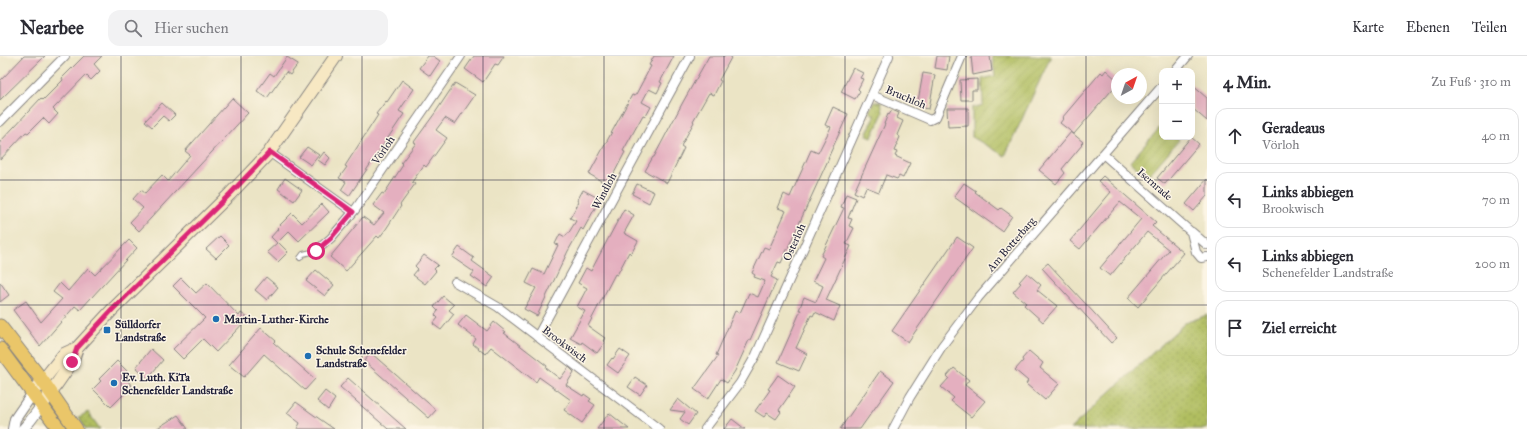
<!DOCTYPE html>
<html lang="de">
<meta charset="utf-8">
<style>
body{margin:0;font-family:"IM FELL Great Primer",serif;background:#f2f2f3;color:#2b2b33}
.controls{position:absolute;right:12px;top:12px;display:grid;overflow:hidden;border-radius:8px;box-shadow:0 4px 16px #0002}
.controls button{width:36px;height:36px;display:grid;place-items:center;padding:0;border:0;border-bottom:1px solid #e1e1e2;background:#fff;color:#2b2b33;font:20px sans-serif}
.compass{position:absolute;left:1111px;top:12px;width:36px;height:36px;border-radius:50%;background:#fff;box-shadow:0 4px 16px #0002;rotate:40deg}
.stop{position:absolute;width:12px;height:12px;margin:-9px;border:3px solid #db2777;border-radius:50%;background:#fff}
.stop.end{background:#db2777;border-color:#fff;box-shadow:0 1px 4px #0008}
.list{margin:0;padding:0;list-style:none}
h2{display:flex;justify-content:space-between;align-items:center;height:52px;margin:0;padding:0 16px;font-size:17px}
h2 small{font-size:13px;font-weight:400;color:#7c7c81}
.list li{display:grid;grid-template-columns:26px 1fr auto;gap:12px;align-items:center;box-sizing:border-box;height:56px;margin:0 8px 8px;padding:0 8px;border:1px solid #e1e1e2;border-radius:12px}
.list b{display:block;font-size:15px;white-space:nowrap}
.list p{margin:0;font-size:13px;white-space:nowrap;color:#7c7c81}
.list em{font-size:13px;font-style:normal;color:#7c7c81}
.icon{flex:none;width:22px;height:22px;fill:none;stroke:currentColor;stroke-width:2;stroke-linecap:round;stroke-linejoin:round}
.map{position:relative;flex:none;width:1207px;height:373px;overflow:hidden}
header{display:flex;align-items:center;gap:24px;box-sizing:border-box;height:56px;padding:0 20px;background:#fff;border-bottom:1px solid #e1e1e2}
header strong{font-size:19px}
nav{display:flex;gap:22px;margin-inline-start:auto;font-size:14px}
.search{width:280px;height:36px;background:#f2f2f3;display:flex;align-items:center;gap:10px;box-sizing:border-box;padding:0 14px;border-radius:12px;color:#7c7c81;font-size:15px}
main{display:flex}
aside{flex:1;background:#fff}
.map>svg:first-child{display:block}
.grass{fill:url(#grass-dots);stroke:#69704e}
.garden{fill:url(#garden-furrows);stroke:#69704e}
.building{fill:#e4afbf}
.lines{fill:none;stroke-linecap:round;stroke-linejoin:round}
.service-casing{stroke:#868380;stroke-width:6}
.minor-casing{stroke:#868380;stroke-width:10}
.tertiary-casing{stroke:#868380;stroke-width:12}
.secondary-casing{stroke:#868380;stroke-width:14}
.primary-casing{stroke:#868380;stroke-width:15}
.service{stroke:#fff;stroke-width:4}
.minor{stroke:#fff;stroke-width:8}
.tertiary{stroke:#fff;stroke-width:10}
.secondary{stroke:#f7e8c3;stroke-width:12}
.primary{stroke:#eac669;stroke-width:13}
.route{stroke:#db2777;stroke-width:5}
.grid{fill:none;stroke:#22223b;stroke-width:1;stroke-opacity:0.55}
.poi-dot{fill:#1f6fb2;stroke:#fcf5e5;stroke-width:1.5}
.labels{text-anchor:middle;stroke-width:3;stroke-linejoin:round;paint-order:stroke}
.street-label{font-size:11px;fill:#22223b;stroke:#fcf5e5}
.poi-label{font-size:11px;font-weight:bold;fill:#22223b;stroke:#fcf5e5;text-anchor:start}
</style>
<header>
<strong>Nearbee</strong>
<div class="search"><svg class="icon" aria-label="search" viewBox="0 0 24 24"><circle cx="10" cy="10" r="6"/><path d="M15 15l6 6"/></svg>Hier suchen</div>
<nav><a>Karte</a><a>Ebenen</a><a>Teilen</a></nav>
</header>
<main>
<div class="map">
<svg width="1207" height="373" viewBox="0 0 1207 373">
<defs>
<pattern id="grass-dots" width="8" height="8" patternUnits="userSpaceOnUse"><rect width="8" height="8" fill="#b0be60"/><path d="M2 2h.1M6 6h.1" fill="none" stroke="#97a354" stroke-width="1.8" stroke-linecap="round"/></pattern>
<pattern id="garden-furrows" width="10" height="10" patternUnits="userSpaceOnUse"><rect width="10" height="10" fill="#b0be60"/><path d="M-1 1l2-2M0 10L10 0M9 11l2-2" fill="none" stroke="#97a354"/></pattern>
</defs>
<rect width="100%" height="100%" fill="#fcf5e5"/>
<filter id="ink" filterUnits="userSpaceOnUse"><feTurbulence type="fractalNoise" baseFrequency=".025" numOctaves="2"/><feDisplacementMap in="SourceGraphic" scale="8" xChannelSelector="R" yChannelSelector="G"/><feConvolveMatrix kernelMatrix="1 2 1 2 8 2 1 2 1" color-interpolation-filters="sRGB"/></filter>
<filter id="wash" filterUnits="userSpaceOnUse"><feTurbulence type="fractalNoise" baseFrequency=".012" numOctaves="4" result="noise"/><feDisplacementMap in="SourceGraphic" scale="16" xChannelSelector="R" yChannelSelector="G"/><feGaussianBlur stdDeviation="0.9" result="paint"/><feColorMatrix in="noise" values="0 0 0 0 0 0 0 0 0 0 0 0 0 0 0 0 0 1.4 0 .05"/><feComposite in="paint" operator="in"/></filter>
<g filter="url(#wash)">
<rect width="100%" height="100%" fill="#ebe4c5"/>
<path class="grass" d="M875 46H881L883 57 872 81 866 79 875 60 869 55Z
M1207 259V373H1070L1185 267Z
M88 356 100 373H86L79 361Z"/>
<path class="garden" d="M992 0H1051L1005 100 972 81V52L983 49 982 23 995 20Z
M1162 69V81H1175L1179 84 1147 121 1130 106Z"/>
<g id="blocks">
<path class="building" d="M24 0H45L0 44V25Z
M84 0H102L94 8 100 15 91 24 86 19 53 53 58 58 49 68 43 62 28 77 26 76 0 104V86L41 42 43 44 63 24 62 22Z
M428 0H433L440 5 430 20 419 12Z
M474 0H504L498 9 495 8 483 26 465 13Z
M654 0H674L660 26 662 27 657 37 649 33 642 46 651 51 646 60 643 59 623 95 625 96 608 129 589 118 632 39 635 40 651 10 649 9Z
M709 0H732L719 24 721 25 714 39 709 37 693 65 694 66 681 90 684 92 667 127 645 115 653 101H654L683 46Z
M937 0H949L947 14 935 12Z
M971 0H990L992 15 973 19Z
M287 1 298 8 290 19 286 16 267 42 257 35 270 17 274 20Z
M853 12 863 17 860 22 863 23 858 33 860 35 855 43 841 36Z
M1106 14 1117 24V28L1074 78 1060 67 1063 63 1062 62 1101 16 1103 18Z
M923 17 935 19 929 53 917 51Z
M977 23V34H972V44H961L960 24Z
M402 24 414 33 399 55 404 58 349 140 341 134 346 126 339 122 347 111 345 110 378 59 376 58 386 45 387 46Z
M455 27 475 39 455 68 445 62 436 74 447 82 426 111 424 109 412 126 415 128 400 149 401 150 386 173 379 182 377 180 346 215 330 201 363 161 374 169 384 157 373 149 382 137 384 138 403 109 401 107 416 87 414 86 435 57Z
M1192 29 1207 42V65L1192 52Z
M232 42 248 57 139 175 130 166 143 152 133 143 141 134 145 137 162 119 168 125 190 99 185 95Z
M162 47 175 59 169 65 163 60 152 71 145 65Z
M833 51 848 58 828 102H829L781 207 778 206 771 221 777 224 750 284H749L735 315 727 327 721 323 708 343 694 333 718 300 716 299 735 255 740 257 749 237 758 241 765 225 754 221 755 219 752 217 764 191 769 193 786 155 778 152 784 138 790 141 811 94 818 97 831 71 825 69Z
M947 52H968V70L948 71Z
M892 54 899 57 897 62 903 65 897 79 900 81 894 95 897 96 895 100 910 107 903 122 899 120 897 123 886 119 879 136 866 131 862 140 854 136 885 68H884L888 58 889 59Z
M1071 76 1083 86 1081 88 1082 89 1062 113 1065 117 1056 128 1039 114Z
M1191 81 1199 88 1165 128 1157 122Z
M307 91 319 99 311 109 299 101Z
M324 96 330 102 325 109 318 104Z
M1103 120 1156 166 1152 170 1184 197 1138 251 1128 242 1169 194 1147 176 1110 220 1100 212 1141 163 1120 146 1080 193 1070 185 1111 136 1098 125Z
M285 122 302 134 294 145 278 133Z
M1207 123V140L1194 155 1186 148Z
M964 127 976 135 975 136 999 154 1001 152 1012 160 1002 175 954 141Z
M637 128 654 136 649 147 632 138Z
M583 134 600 143 583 174 581 172 568 195 537 260 524 253 536 232 526 227 533 213 544 218 558 189 555 188 560 178 565 181 567 178H568L576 165 570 162 579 146 577 145Z
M846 138 856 142 848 162 852 163 849 170 854 172 846 188 851 190 826 244 840 250 834 265 815 256 813 260 811 259 796 292 807 298 799 315 778 306 801 254H799L804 241 816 246 823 230 813 225 824 202 821 200 844 152 841 151Z
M322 148 329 156 299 185 289 175 278 186 288 196 278 206 267 196 277 187 271 181 278 173 277 172 292 157 302 167Z
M624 153 634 159 624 177 638 185 631 198 629 196 617 219 615 218 588 270 605 282 603 285 605 286 597 297 582 286 581 288 570 282 585 255 577 251 587 232 578 227 586 212 591 215Z
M220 180 229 189 216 202 206 193Z
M957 181 973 192 908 286 892 275Z
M129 184 137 192 80 254 75 250 40 290 13 254 26 245 41 266 62 243 53 236 60 227 68 235 88 212 95 219Z
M459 191 474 202 472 205 494 221 487 231 471 220 474 216 452 201Z
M424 199 438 209 434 213 436 215 425 228 413 219 418 213 415 210Z
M1048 207 1117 282 1111 287 1042 212Z
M316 214 334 229 325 240 306 225Z
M1027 217 1041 229 1037 234 1057 250 1043 266 1024 249 1026 247 1013 236 1021 227 1019 226Z
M266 221 278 231 267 244 255 234Z
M181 222 196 237 207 227 239 260 241 257 248 262 216 296 203 283 183 303 173 293 205 262 173 230Z
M0 226 9 239 0 246Z
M443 240 454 249 449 254 454 258 441 274 433 268 438 262 435 259 438 255 434 251Z
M466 259 487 275 494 266 506 276 504 277 547 310 546 312 560 323 569 311 574 316 566 329 583 340 584 338 591 343 589 345 595 349 582 367 564 354 571 344 539 321 536 326 491 291 485 298 473 288 476 283 458 269Z
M261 272 276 285 274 287 315 323 305 334 264 298 244 321 229 309Z
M151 293 163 304 148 322 136 311Z
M620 293 630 300 618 317 607 309 612 302 613 303Z
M1029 295 1043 307 1040 312 1059 328 1045 344 1026 328 1028 325 1015 314 1023 305 1022 303Z
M371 297 436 354 429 362 364 305Z
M117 305 132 320 128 325 132 330 111 351 93 333 101 325 99 323Z
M954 312 969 324 965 329 985 345 971 361 951 345 954 342 941 331 949 322 947 320Z
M880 315 894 325 860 373H840Z
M778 319 795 331 779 354 781 356 776 363 767 357 764 361 755 355 770 334 768 333Z
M635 321 647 329 640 339 628 331Z
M348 322 406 373H388L340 331Z
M325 335 335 343 328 354 317 345Z
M678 343 696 358 688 369 680 363 685 356 670 354Z
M296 346 311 357 334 373H297L300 367 287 357Z
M609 357 629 373H597Z
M178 359 188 373H156Z
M732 363 745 373H724Z"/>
</g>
</g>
<g filter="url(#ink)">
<use href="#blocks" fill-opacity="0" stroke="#868380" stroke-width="1"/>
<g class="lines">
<defs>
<path id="service" d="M300 202 303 198 316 195"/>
<path id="minor" d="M1175 15 1188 0
M872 39 930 64 936 61 962 0
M0 66 65 0
M269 96 353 156
M1103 98 1191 176 1196 196 1201 202 1207 201
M1192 176 1207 189
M316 195 331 182 355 154 461 0
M455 226 498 251 659 373
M537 281 690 0
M705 373 740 327 756 299 889 0
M893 373 910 341 942 290 978 242 1162 30"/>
<path id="tertiary" d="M13 373 15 363 33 337
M23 373 30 365 42 349"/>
<path id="secondary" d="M33 337 64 298 77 292
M42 349 72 306 77 292 112 254 230 138 268 98 336 0"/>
<path id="primary" d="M0 270 42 324 76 373
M0 293 59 373"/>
</defs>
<use href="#service" class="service-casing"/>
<use href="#minor" class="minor-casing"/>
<use href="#tertiary" class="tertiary-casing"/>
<use href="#secondary" class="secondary-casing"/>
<use href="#primary" class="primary-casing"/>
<use href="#service" class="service"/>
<use href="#minor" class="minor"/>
<use href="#tertiary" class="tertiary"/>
<use href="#secondary" class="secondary"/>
<use href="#primary" class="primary"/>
</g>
</g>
<g class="lines" filter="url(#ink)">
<path class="route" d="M72 306 77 292 112 254 230 138 270 96 353 156 331 182 316 195"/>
</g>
<path class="grid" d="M121 0V373M241 0V373M362 0V373M483 0V373M604 0V373M724 0V373M845 0V373M966 0V373M1086 0V373M0 124H1207M0 249H1207"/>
<g class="poi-dot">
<circle cx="216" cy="263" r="4"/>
<rect x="103" y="270" width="8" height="8" rx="2"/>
<circle cx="308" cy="300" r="4"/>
<circle cx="114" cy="327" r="4"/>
</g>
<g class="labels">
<g class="street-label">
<text transform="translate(906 41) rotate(23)" y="4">Bruchloh</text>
<text transform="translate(383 94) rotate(-56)" y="4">Vörloh</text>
<text transform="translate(1155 128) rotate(41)" y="4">Isernrade</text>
<text transform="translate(604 135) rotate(-62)" y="4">Windloh</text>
<text transform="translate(794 186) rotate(-66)" y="4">Osterloh</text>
<text transform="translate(1011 188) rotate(-49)" y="4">Am Botterbarg</text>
<text transform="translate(565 288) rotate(37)" y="4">Brookwisch</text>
</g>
<g class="poi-label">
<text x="224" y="267">Martin-Luther-Kirche</text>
<text x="115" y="272">Sülldorfer<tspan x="115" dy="13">Landstraße</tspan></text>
<text x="316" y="298">Schule Schenefelder<tspan x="316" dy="13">Landstraße</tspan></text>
<text x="122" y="325">Ev. Luth. KiTa<tspan x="122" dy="13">Schenefelder Landstraße</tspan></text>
</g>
</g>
</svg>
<div class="controls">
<button>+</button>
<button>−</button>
</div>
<svg class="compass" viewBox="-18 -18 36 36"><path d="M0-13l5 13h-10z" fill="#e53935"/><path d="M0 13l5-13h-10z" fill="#7c7c81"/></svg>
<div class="stop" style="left:316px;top:195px"></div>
<div class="stop end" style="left:72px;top:306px"></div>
</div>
<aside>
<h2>4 Min.<small>Zu Fuß · 310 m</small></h2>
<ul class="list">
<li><svg class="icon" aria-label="ahead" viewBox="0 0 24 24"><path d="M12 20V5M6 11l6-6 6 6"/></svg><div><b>Geradeaus</b><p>Vörloh</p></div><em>40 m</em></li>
<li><svg class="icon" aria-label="left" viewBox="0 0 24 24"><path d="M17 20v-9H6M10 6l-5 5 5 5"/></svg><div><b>Links abbiegen</b><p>Brookwisch</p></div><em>70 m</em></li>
<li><svg class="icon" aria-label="left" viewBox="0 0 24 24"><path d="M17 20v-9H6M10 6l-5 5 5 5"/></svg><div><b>Links abbiegen</b><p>Schenefelder Landstraße</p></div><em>200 m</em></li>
<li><svg class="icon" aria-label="arrive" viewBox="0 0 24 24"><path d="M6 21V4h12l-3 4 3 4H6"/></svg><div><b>Ziel erreicht</b></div></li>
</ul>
</aside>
</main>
